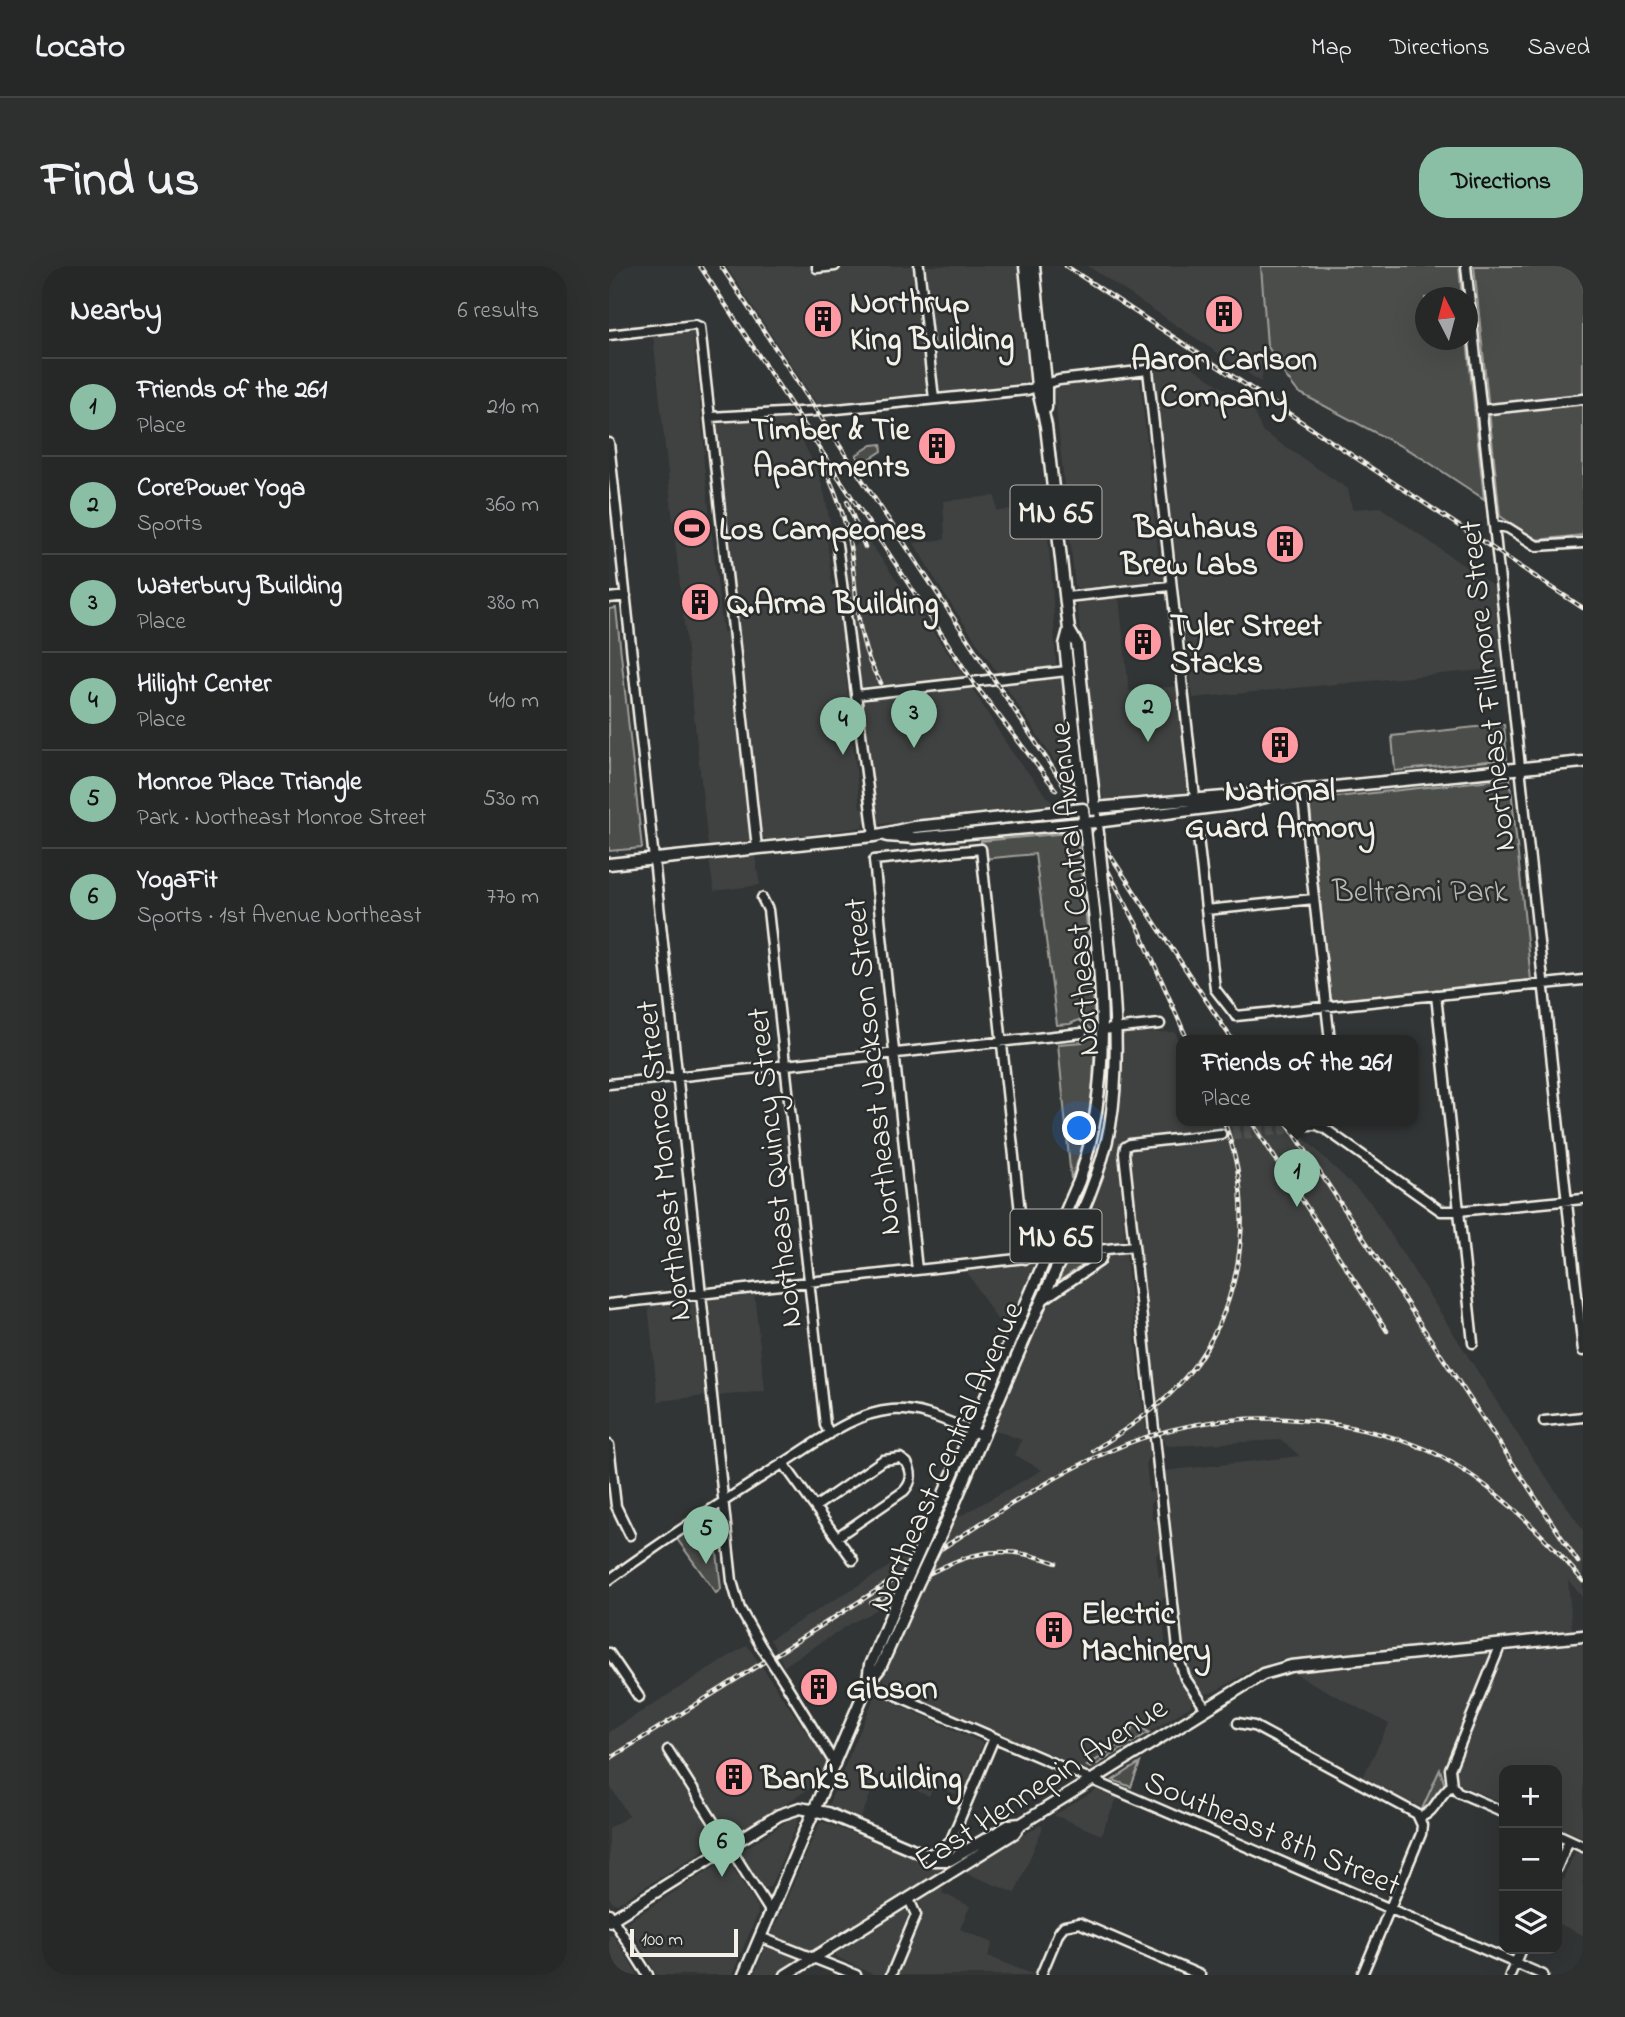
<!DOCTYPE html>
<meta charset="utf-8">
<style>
body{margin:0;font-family:"Indie Flower",sans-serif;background:#2e3030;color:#f1f3f6}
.controls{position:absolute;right:21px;bottom:21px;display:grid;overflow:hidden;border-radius:14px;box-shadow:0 7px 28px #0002}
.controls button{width:63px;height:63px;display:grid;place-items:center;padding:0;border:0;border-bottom:2px solid #424445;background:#262828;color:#f1f3f6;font:35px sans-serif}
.compass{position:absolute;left:806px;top:21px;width:63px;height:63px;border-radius:50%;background:#262828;box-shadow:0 7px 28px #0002;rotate:354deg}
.scale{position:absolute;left:21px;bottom:18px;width:108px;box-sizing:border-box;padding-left:7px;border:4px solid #f4f1e8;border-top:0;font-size:19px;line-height:24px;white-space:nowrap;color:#f4f1e8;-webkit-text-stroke:5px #2a2d2e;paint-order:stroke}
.you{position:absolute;left:471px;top:863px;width:24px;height:24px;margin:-18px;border:5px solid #fff;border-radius:50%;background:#1a73e8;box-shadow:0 0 0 10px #1a73e833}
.badge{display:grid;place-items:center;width:46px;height:46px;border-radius:50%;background:#8abfa5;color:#111;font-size:23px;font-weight:700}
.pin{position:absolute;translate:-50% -58px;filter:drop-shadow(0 2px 4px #0008)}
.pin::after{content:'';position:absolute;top:37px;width:24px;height:21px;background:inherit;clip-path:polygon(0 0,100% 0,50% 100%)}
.popup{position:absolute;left:567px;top:769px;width:242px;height:91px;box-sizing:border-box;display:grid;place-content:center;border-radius:14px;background:#262828;filter:drop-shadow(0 2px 5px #0005);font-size:23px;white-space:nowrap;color:#a4a6a8}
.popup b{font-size:26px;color:#f1f3f6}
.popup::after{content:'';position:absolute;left:50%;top:100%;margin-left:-14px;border:14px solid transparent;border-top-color:#262828}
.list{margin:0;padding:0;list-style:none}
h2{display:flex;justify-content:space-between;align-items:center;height:91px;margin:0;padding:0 28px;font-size:30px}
h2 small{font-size:23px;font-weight:400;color:#a4a6a8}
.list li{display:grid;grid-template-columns:46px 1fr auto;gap:21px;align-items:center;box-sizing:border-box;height:98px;padding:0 28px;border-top:2px solid #424445}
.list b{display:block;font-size:26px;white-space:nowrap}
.list p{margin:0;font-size:23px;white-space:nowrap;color:#a4a6a8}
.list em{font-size:23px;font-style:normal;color:#a4a6a8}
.icon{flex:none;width:38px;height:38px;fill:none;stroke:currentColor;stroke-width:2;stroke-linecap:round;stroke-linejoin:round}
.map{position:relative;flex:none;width:974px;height:1709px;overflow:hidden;border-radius:28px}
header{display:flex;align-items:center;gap:42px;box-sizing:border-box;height:98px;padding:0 35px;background:#262828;border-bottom:2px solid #424445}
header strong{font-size:33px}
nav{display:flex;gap:38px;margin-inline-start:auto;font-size:24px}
.intro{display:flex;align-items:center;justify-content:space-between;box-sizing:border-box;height:168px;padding:0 42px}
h1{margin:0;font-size:49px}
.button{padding:18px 32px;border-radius:28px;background:#8abfa5;color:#111;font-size:24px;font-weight:700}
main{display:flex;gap:42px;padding:0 42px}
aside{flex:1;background:#262828;border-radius:28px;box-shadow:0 7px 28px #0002}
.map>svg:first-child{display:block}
.built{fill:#404242}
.green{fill:#4b4d4c;stroke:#a09f9a;stroke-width:2}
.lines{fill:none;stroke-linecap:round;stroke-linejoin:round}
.minor-tunnel{stroke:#4f5150;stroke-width:8;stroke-dasharray:8 4;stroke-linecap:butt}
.minor-casing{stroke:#f4f1e8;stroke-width:13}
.major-casing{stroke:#f4f1e8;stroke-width:15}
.minor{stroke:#2a2d2e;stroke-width:8}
.major{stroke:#2a2d2e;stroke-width:10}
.rail-casing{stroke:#f4f1e8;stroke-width:4.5}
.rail{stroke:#2a2d2e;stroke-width:2;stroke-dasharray:5;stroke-linecap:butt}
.minor-bridge-casing{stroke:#f4f1e8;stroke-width:13;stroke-linecap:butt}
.major-bridge-casing{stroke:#f4f1e8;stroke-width:15;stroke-linecap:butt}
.minor-bridge{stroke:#2a2d2e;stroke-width:8}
.major-bridge{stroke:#2a2d2e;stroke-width:10}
.labels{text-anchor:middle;stroke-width:5;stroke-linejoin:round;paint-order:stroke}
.shield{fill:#2a2d2e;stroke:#b7b6b0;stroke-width:2}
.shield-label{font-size:30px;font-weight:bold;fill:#f4f1e8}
.poi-label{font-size:32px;font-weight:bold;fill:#f4f1e8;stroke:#2a2d2e;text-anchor:start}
.street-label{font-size:32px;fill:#f4f1e8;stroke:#2a2d2e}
.park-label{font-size:32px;fill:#b9b8b1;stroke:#2a2d2e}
</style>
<header>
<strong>Locato</strong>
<nav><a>Map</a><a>Directions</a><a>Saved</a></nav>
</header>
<div class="intro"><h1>Find us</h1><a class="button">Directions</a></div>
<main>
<aside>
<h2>Nearby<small>6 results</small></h2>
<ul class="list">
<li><span class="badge">1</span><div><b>Friends of the 261</b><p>Place</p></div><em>210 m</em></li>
<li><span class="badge">2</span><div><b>CorePower Yoga</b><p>Sports</p></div><em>360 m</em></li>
<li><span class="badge">3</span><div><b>Waterbury Building</b><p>Place</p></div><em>380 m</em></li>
<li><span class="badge">4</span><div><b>Hilight Center</b><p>Place</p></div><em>410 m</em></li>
<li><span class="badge">5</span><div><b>Monroe Place Triangle</b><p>Park · Northeast Monroe Street</p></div><em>530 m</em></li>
<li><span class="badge">6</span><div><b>YogaFit</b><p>Sports · 1st Avenue Northeast</p></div><em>770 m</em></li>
</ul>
</aside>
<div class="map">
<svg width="974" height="1709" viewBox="0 0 974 1709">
<rect width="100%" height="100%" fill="#323535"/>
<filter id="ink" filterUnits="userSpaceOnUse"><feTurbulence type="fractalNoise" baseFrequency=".0143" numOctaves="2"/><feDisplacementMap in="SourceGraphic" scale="14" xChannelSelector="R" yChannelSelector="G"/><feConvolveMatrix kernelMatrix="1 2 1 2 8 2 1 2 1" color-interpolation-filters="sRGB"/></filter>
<g filter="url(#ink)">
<path class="built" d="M117 0H409L421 112 417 117 208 138Z
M479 0H652L658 79 652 116Z
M83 65 87 69 84 71 96 187 94 189 114 366H119L141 572 137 576 99 580 44 69Z
M564 88 643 142 653 165 739 223 743 243 771 241 884 320 893 402 584 432 543 91Z
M531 111 551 305 555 311 552 314 470 323 466 320 445 123 448 120Z
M182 152 209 206 215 226 224 271 218 272 223 319H229L237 374 233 375 251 542H257L258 546 254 561 158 574 151 570 107 158 109 156Z
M386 230 388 245 436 241 443 314 447 400 388 406 333 325 305 277 336 273 334 235Z
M257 271 355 410 252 421 249 416 234 290Z
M510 331 520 425 569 420 578 524 573 528 503 535 496 533 489 523 468 338 472 335Z
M450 412 455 416 463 494 446 496 395 418Z
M362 421 402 485 444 538 356 548V551L271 558 266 553 254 435 255 433Z
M146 589 151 619 105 625 100 594Z
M566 766 572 779V855H684L697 874 761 936 923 1191 974 1264V1332L959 1314 963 1364 673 1393 641 1405 605 1426 595 1428 589 1424 577 1405 554 1205 691 1190 672 1174 562 1180 556 1179 548 1135 520 886 522 883 613 872 610 861 517 872 512 875 508 884 516 970 513 976 483 978 477 976 471 960 494 900 510 772 514 767Z
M514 987 517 989 534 1143 542 1188 537 1195 540 1227 545 1224 547 1230 542 1237 543 1252 549 1256 552 1283 547 1290 550 1312 553 1309H556L558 1329 552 1336 557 1384 562 1380 566 1404 583 1434 582 1440 479 1504 275 1417 273 1410 315 1316 348 1252 433 1204 406 1189 413 1174 383 1163 433 1039 496 997 500 989Z
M419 995 428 998V1003L403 1062 392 1060 357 1004 411 998Z
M145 1026 156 1125 109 1130 100 1036 103 1031Z
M80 1034 86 1038 96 1130 49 1135 39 1038Z
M299 1289 278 1338 241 1358 175 1400 161 1373Z
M974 1377V1571L948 1560V1504H895V1537L850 1518 845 1506 896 1387Z
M138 1379 217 1495 208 1518 118 1574 61 1479 55 1478 53 1480 106 1573 105 1578 8 1638 3 1636 0 1631V1562L20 1550 0 1518V1466Z
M876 1388 880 1389 881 1392 833 1505 836 1520 815 1545 809 1540 754 1511 780 1458 684 1407Z
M271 1430 374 1477 353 1531 325 1519 320 1530 269 1509 252 1552 222 1542 220 1539 221 1535 265 1432Z
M488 1524 508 1532 492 1569 445 1549Z
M186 1550 189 1551V1556L161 1621 153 1622 132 1585Z
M214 1556 330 1601V1607L200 1686 165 1672 163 1667 210 1558Z
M431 1559 434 1561 406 1627 354 1606Z
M966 1585 974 1588V1669L948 1657V1628Z
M119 1594 148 1640 149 1647 123 1709H48L18 1656 114 1595Z
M330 1621 335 1623 333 1627 361 1640 351 1663 384 1677 379 1690 425 1709H289L311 1654 313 1646 310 1634Z
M293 1645H298L299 1648 286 1686 274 1709H265L228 1691 226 1687 229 1684Z
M0 1668 4 1669 29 1709H0Z
M157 1680H162L193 1692V1696L171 1709H145Z"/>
<path class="green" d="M652 0H850L853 31 816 32V74H858L875 233 807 188 689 126 675 108 658 79Z
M865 0H974V269L927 274 891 250Z
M272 178 273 185 253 198 247 189 263 179Z
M7 342 33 582 0 585V343Z
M895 458 898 493 786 505 783 470Z
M901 512 922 714 722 735 700 534Z
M459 567 469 581C480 681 503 818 462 913L449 778 474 776 481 771 482 763 470 754 461 758 448 759 426 588 374 593 372 575Z
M483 992V993L446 1018 456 997Z
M97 1250 105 1258 112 1323 107 1327 68 1273 69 1269Z
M525 1459 540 1466 482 1502 478 1500 518 1474Z
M531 1497 522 1521 504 1514Z
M831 1503 836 1520 822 1543 815 1545 813 1543Z"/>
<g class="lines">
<path class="minor-tunnel" d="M612 868 618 871 687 863 691 859
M612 868 619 864 685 857 691 859"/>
<defs>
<path id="minor" d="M208 0V2L226 0
M310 0 325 133
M857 0 974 1085
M0 69 86 59 91 61 148 582
M872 144 974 133
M101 151 208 145 418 124 450 114 539 104 586 532
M0 177 123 1315 131 1343 152 1380
M885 259 899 262 928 280 974 277
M228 278 265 570
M457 331 561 320
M0 332 17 330
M247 429 458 405
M693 524 721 775
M588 562 606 723 627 750 974 714
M153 632 159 644 216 1159 221 1168
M597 644 705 633
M827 729 864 1077
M493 764 551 758
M0 818 473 767
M691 859H708L715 862 832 945H849L974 933
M308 1004 265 594 372 583 416 993
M432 1035 491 995 495 984
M0 1038 525 980
M935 1155 974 1151
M0 1179 7 1240 21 1269
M174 1197 244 1294
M206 1241 274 1194 291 1192 298 1197C304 1208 303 1216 295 1225L228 1271
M0 1314C58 1272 117 1233 178 1195 210 1175 244 1147 283 1144 316 1142 345 1159 375 1170
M0 1387 30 1431
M175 1415 226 1498
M259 1417 934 1709
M597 1443 576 1412 570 1393 515 887 516 881 521 878 612 868
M629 1457 645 1460 808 1548 813 1559 812 1568 753 1709
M59 1484 161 1645
M843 1519 841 1503 892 1378
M843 1519 849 1526 895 1546
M810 1552C828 1545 828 1530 843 1519
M948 1568 974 1580
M317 1589 331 1584 342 1574 385 1472
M948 1602 960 1574
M0 1647 39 1709
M151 1671 247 1709
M282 1709 307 1649 300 1633
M432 1709 450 1666 455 1660 470 1657 591 1709
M901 1709 912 1683"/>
<path id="major" d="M416 0 428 120 437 160 460 364 468 378 489 568
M425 0 437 117V142
M460 364 456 379 474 543 685 525 974 496
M487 556 628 538 657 531
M278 570 306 572 462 558
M0 598 265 570 305 561 356 556
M469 956C467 971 473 979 487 985
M332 1268C366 1190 398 1111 433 1034 457 980 491 917 501 860 514 785 502 692 494 616
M312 1281 470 915C504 816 493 719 482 617
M259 1415 261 1399 290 1330
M0 1655 170 1549 191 1542 218 1547 317 1589 325 1594H341L401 1559 412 1558
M135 1709 259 1417 271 1402 307 1321
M177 1709 405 1567 412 1558 654 1408 682 1400 974 1370"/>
</defs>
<use href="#minor" class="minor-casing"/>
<use href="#major" class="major-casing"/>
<use href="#minor" class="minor"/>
<use href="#major" class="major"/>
<defs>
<path id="rail" d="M91 0 364 416 447 524
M112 0 624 775
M457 0 974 342
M214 199C227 225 238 258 242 287 249 332 246 378 272 417
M238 235 256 281
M497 601 530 663 579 775
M642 855 778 1065
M677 855 969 1296
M484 1185C512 1166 542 1148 565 1124 634 1052 649 947 615 855
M262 1337C331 1307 366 1266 447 1297
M0 1493C97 1432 194 1372 290 1310 357 1268 431 1215 503 1184 580 1150 664 1145 745 1162 774 1168 805 1176 831 1190 887 1221 933 1266 974 1315"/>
</defs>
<use href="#rail" class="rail-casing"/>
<use href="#rail" class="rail"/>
<defs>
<path id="minor-bridge" d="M152 1380 175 1415"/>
<path id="major-bridge" d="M356 556 474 543 482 617
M462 558 487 556
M489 568 494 616
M307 1321 332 1268
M290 1330 312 1281"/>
</defs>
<use href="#minor-bridge" class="minor-bridge-casing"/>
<use href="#major-bridge" class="major-bridge-casing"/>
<use href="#minor-bridge" class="minor-bridge"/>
<use href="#major-bridge" class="major-bridge"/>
</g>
</g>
<defs>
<symbol id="building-disc" viewBox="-11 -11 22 22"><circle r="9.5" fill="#ff9aa2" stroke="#2a2d2e"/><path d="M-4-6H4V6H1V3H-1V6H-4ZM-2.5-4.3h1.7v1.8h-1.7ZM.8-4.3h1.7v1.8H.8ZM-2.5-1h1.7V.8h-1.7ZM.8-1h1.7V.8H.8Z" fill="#111"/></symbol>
<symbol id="stadium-disc" viewBox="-11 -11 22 22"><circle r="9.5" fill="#ff9aa2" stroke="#2a2d2e"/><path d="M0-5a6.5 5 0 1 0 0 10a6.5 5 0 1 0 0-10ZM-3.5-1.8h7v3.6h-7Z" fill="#111"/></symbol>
</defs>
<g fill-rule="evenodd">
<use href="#building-disc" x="593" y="26" width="44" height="44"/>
<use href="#building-disc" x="192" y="31" width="44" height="44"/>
<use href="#building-disc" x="306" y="158" width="44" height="44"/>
<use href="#stadium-disc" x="61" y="240" width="44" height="44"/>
<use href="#building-disc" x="654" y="256" width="44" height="44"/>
<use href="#building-disc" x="69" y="314" width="44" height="44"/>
<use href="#building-disc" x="512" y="354" width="44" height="44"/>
<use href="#building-disc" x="649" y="457" width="44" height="44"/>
<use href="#building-disc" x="423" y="1342" width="44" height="44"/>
<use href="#building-disc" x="188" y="1399" width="44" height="44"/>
<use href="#building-disc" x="103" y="1489" width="44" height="44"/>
</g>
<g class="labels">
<g class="shield">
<rect x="401.5" y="219.5" width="91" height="53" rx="5"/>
<rect x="401.5" y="943.5" width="91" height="53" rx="5"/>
</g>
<g class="shield-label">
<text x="447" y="256">MN 65</text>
<text x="447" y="980">MN 65</text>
</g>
<g class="poi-label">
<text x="241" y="46">Northrup<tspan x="241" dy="37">King Building</tspan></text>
<text x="615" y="103" text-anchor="middle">Aaron Carlson<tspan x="615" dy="37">Company</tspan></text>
<text x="301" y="173" text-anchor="end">Timber &amp; Tie<tspan x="301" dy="37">Apartments</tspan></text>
<text x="649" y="271" text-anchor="end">Bauhaus<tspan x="649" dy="37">Brew Labs</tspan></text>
<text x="110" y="273">Los Campeones</text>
<text x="118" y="347">Q.Arma Building</text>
<text x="561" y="369">Tyler Street<tspan x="561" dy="37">Stacks</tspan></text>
<text x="671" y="534" text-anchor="middle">National<tspan x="671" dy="37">Guard Armory</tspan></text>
<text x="472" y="1357">Electric<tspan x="472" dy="37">Machinery</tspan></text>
<text x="237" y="1432">Gibson</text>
<text x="152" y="1522">Bank's Building</text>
</g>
<g class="street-label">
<text transform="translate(877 420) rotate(-96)" y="11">Northeast Fillmore Street</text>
<text transform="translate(464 623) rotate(-95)" y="11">Northeast Central Avenue</text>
<text transform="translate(262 801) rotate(-96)" y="11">Northeast Jackson Street</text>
<text transform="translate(53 895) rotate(-96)" y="11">Northeast Monroe Street</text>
<text transform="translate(164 902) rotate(-96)" y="11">Northeast Quincy Street</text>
<text transform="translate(336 1190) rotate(-66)" y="11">Northeast Central Avenue</text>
<text transform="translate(431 1517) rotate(-33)" y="11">East Hennepin Avenue</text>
<text transform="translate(664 1566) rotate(23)" y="11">Southeast 8th Street</text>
</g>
<g class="park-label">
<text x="811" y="635">Beltrami Park</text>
</g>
</g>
</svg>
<div class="controls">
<button>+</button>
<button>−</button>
<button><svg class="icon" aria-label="layers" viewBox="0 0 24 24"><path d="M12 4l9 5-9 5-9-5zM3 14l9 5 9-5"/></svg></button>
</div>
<svg class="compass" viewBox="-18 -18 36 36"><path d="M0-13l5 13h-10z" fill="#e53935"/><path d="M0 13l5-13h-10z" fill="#a4a6a8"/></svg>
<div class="scale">100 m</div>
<div class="you"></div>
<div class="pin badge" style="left:688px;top:941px">1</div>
<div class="popup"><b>Friends of the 261</b>Place</div>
<div class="pin badge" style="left:539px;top:476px">2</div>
<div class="pin badge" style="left:305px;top:482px">3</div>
<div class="pin badge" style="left:234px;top:489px">4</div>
<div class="pin badge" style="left:97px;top:1298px">5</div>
<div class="pin badge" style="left:113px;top:1611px">6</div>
</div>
</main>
